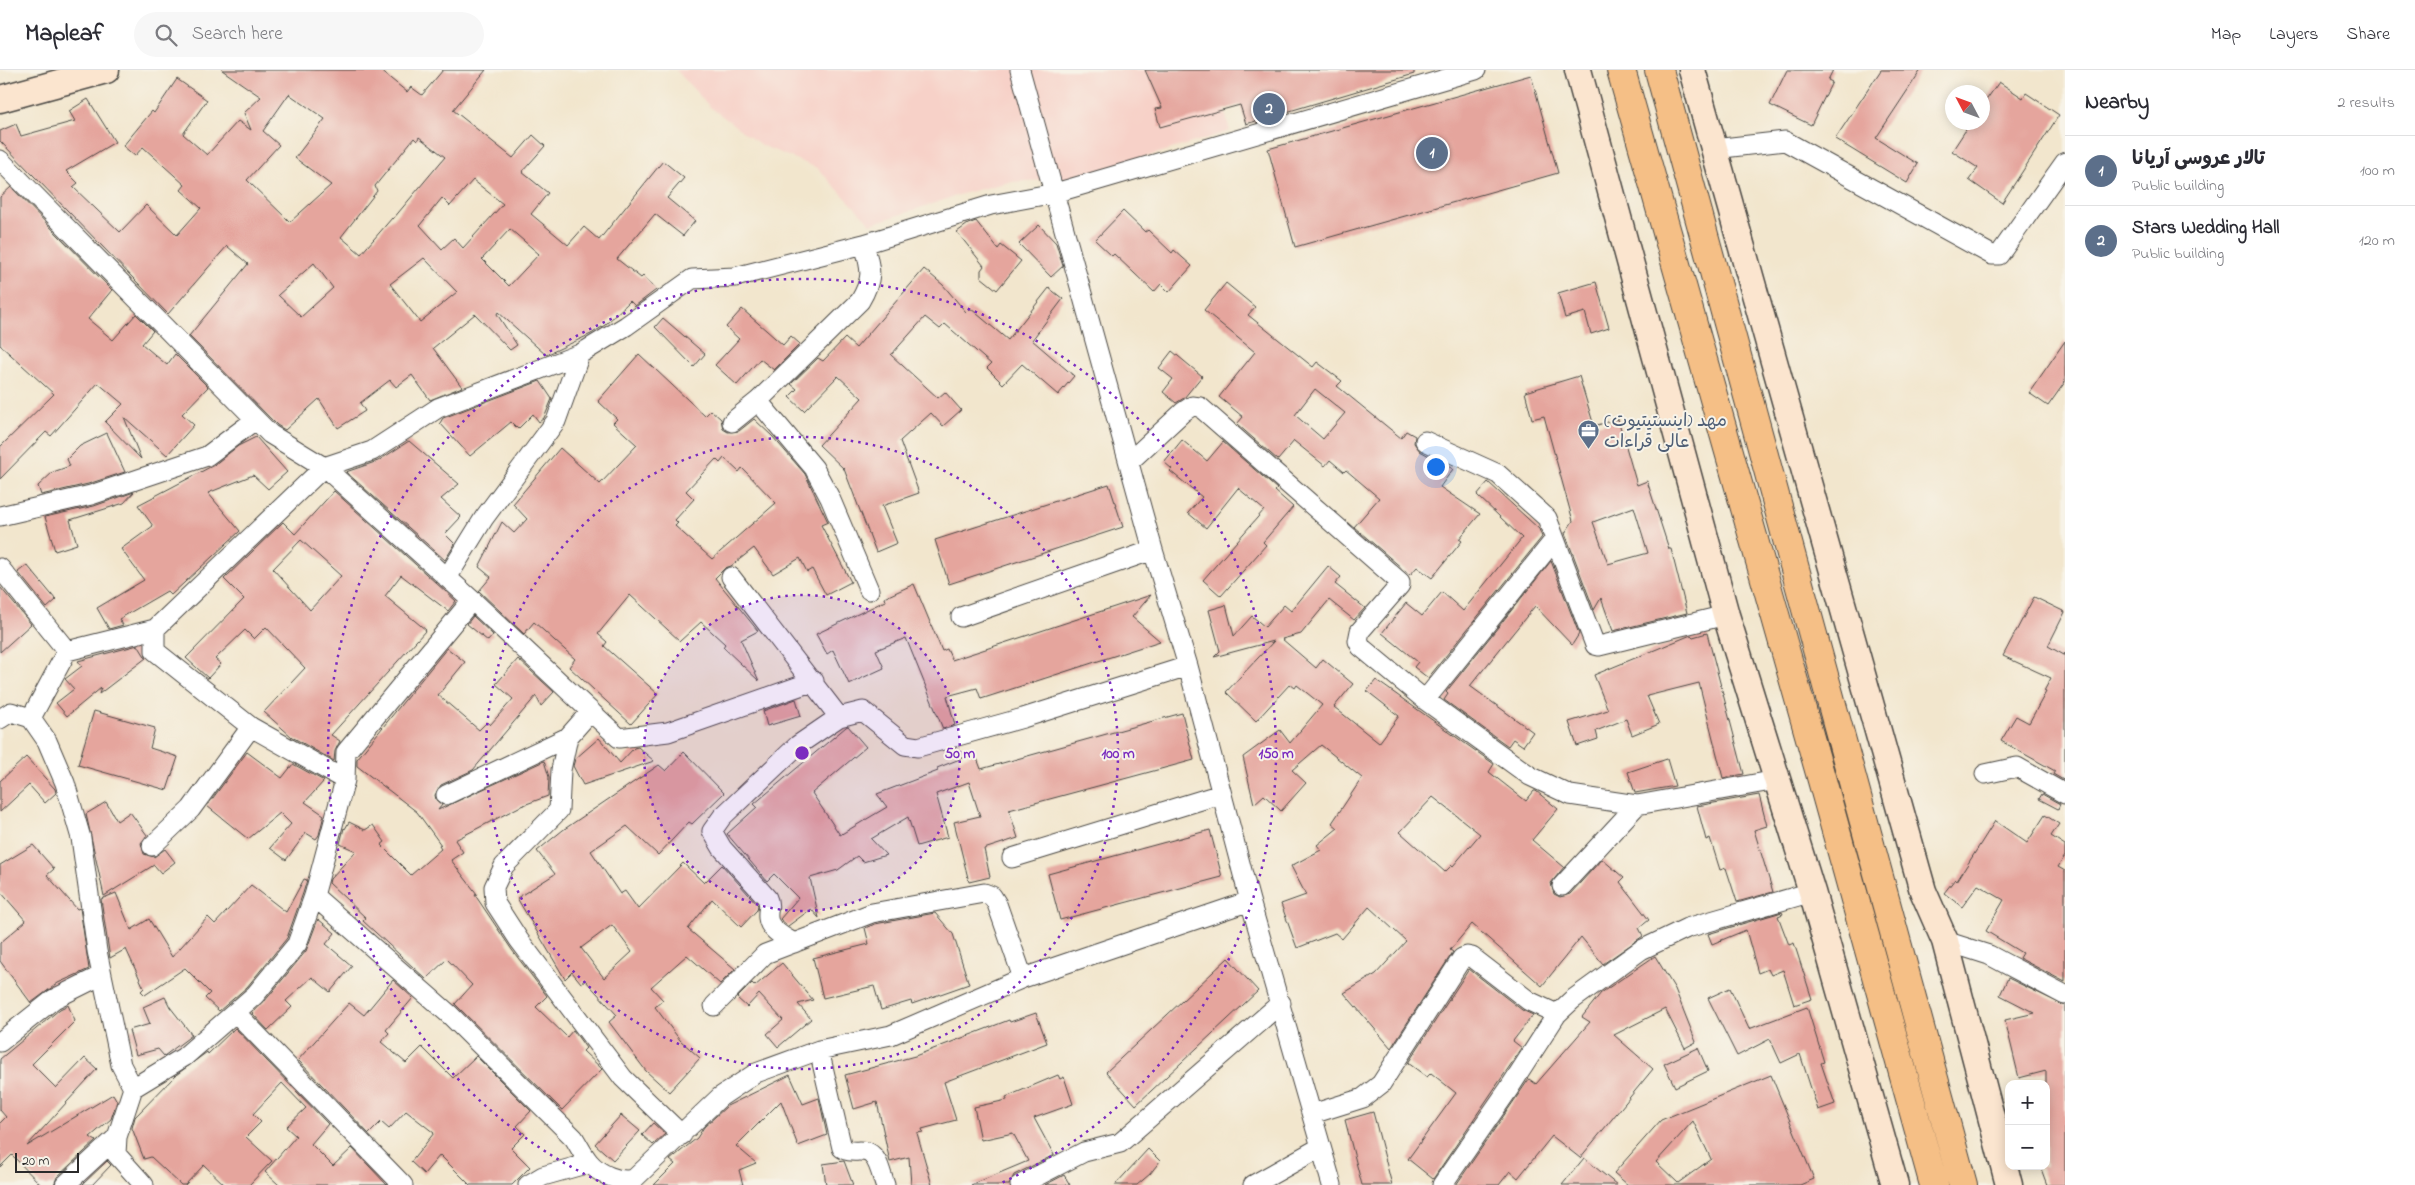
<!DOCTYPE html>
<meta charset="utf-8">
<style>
body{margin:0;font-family:"Indie Flower","Playpen Sans Arabic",sans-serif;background:#f7f7f7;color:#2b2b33}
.controls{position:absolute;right:15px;bottom:15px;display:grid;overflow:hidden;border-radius:10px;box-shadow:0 2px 12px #0003}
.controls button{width:45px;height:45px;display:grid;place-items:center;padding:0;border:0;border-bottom:1px solid #e1e1e2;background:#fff;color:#2b2b33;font:25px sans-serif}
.compass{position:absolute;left:1945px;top:15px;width:45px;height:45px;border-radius:50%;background:#fff;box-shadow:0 2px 12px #0003;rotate:311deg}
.scale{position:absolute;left:15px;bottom:12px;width:64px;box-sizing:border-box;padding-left:5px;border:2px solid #2b2b2b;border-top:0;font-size:14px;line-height:18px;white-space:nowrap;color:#2b2b2b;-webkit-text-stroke:4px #f7f3e8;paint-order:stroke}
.you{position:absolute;left:1435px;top:396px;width:18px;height:18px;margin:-12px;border:4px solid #fff;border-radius:50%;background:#1a73e8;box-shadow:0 0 0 8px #1a73e833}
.badge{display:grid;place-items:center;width:32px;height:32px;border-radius:50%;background:#0b8043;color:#fff;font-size:16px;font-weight:700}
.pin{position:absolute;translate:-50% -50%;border:2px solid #fff;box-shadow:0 1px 5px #0006}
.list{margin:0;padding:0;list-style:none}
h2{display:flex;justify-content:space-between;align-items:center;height:65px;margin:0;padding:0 20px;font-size:21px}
h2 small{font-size:16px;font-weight:400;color:#7c7c81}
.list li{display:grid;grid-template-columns:32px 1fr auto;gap:15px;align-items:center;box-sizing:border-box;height:70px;padding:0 20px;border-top:1px solid #e1e1e2}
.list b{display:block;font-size:19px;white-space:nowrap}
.list p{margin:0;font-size:16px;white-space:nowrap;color:#7c7c81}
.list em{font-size:16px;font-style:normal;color:#7c7c81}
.icon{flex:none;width:28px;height:28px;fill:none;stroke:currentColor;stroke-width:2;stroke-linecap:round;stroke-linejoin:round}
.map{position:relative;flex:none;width:2065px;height:1115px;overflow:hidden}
header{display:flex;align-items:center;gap:30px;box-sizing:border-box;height:70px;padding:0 25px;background:#fff;border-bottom:1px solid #e1e1e2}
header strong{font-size:24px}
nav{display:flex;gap:28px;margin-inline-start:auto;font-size:18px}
.search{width:350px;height:45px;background:#f7f7f7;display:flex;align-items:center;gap:12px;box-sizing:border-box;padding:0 18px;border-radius:28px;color:#7c7c81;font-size:19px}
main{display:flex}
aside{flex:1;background:#fff}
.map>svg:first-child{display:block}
.built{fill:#f7d1c8}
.building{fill:#e5a59d;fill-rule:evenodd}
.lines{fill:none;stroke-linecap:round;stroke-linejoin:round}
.street-casing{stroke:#494743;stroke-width:21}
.secondary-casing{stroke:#494743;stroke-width:29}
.primary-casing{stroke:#494743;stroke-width:30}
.street{stroke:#fff;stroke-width:19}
.secondary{stroke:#fbe5cf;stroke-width:26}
.primary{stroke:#f5bf86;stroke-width:28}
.ring{fill:none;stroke:#7b2cbf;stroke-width:2.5;stroke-dasharray:2.5 5}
.labels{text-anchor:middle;stroke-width:4;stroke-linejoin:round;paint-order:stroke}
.service-label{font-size:18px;fill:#4e5e75;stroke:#f7f3e8;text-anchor:start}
.centre{fill:#7b2cbf;stroke:#f7f3e8;stroke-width:2.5}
.ring-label{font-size:15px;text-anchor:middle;font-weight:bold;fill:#7b2cbf;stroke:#f7f3e8;stroke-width:4;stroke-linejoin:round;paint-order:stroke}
</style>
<header>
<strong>Mapleaf</strong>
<div class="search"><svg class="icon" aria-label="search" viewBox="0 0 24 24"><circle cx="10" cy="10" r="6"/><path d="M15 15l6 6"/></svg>Search here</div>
<nav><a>Map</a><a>Layers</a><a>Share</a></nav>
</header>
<main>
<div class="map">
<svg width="2065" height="1115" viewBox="0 0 2065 1115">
<rect width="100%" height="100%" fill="#f7f3e8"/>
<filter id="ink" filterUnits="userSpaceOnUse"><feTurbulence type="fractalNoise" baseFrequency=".02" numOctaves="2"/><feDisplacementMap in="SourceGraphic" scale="10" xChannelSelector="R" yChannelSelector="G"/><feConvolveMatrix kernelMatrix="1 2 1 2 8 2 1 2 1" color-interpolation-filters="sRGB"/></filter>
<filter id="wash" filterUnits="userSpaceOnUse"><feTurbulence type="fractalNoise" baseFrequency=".0096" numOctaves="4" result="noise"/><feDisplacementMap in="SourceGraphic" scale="20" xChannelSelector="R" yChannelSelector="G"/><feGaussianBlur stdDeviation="1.12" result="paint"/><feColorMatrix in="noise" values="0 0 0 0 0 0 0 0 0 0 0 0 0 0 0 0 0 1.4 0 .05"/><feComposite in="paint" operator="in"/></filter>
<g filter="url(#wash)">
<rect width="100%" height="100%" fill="#f2e6cd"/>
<path class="built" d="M676 0H1214L1230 61 1078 108 1009 112 965 123 871 154 817 98 761 75 710 37Z"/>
<g id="blocks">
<path class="building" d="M222 0H380L407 22 411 17 422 25 443 0H486L453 40 513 88 533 65 545 76 522 102 548 123 531 144 568 175 584 157 599 170 663 91 684 108 667 128 695 151 683 166 655 144 617 189 641 208 643 206 656 220 635 236 630 231 605 255 591 264 546 285 498 242 497 244 517 275 510 280 475 244 433 278 462 317 430 330 412 305 396 317 390 310 360 333 365 341 338 358 319 329 285 360 277 355 189 266 248 194 227 176 168 244 0 71V61L16 54 21 66 75 51 69 41 88 29 115 72 66 101 78 113 73 117 120 162 146 135 177 165 201 138 181 120 185 115 143 77 135 86 123 76 152 41 154 43 177 9 207 30 183 64 207 85 238 51 251 60 244 43 261 27ZM289 24 325 49 295 88 331 115 290 152 247 110 279 75 263 61ZM419 67 445 87 393 149 392 148 361 184 341 167 377 121 375 116 414 68 417 71ZM473 110 503 134 463 178 454 168 442 179 420 155 442 128 450 136ZM510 159 539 184 509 216 482 189ZM424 188 457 222 420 252 390 214ZM314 193 333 218 301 247 278 225Z
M1145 0H1414V4L1246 54 1240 35 1160 57 1155 39 1162 38Z
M1787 0H1833L1828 10 1832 12 1811 55 1770 35Z
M1881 0H1921L1876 68 1918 94 1907 113 1835 69Z
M1531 5 1558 103 1295 177 1268 79Z
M1999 12 2023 28 2026 23 2059 45 2002 133 1969 110 1978 98 1952 81 1971 52H1982V36Z
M11 117 112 220 88 249 113 270 136 244 153 261 142 274 167 295 175 284 208 317 182 344 194 355 167 385 124 347 141 389 105 352 123 334 98 313 51 366 46 362 0 409V377L54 324 0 275V127Z
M1123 141 1145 162 1148 160 1172 183 1174 180 1192 196 1169 222 1161 214 1154 222 1114 184 1112 186 1095 170Z
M976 151 998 179 1001 175 1021 191 997 220 981 207V200L984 196 957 162 968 154Z
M1039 155 1056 173 1063 196 1051 207 1019 174Z
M924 199 943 215 966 242 970 238 1008 270 1049 218 1063 229 1032 270 1074 306 1058 325 1022 294 1003 314 987 298 991 294 945 254 940 259 925 247 891 285 938 328 945 322 961 340 943 356 931 343 900 371 919 423 882 436 897 473 876 482 844 399 819 375 862 328 838 306 804 341 789 327 797 319 791 314 818 288 823 291 845 268 856 278Z
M1596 212 1609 258 1591 264 1585 242 1565 248 1558 223Z
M1226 213 1255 237 1248 245 1313 297 1317 292 1342 311 1337 316 1401 368 1406 361 1415 366 1414 373 1420 381 1453 399 1440 417 1480 444 1459 469 1462 471 1432 508 1417 497 1410 505 1354 457 1379 428 1346 400 1344 402 1330 390 1325 396 1294 371 1278 390 1237 354 1243 347 1219 327 1255 282 1204 240ZM1315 319 1345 343 1323 369 1295 345Z
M742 239 783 275 791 266 800 274 774 300 760 289 737 315 715 295 739 269 726 257Z
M663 248 705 284 694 297 655 257Z
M2065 271V312L2048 336 2029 323Z
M1172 281 1202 306 1184 328 1176 333 1163 322 1173 309 1159 298Z
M639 284 705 346 711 340 721 349 723 359 728 362 739 361 754 349 772 366 805 404 828 452 821 455 851 512 826 525 812 499 807 502 800 488 773 504 754 478 731 496 725 498 715 508 758 561 741 570 759 611 723 577 725 574 701 552 680 571 630 525 598 564 607 572 604 576 658 624 631 654 569 597 575 589 534 552 524 564 479 521 491 507 479 497 502 452 514 463 527 449 513 434 560 378 600 414 637 375 613 353 617 349 598 331ZM724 388 739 402 742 398 776 433 712 489 675 456 678 453 675 450 694 429 686 421 716 389 720 393Z
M1579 306 1594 356 1618 349 1637 415 1647 411 1669 479H1671L1687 543 1613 561 1601 528 1594 540 1565 463 1573 451 1544 346 1532 349 1525 322ZM1634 437 1648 483 1608 494 1593 452Z
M540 311 552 329 544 348 539 352 533 344 518 359 511 352 470 386 440 353 443 348Z
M107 363 125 402 88 414 41 425 38 416 53 402 70 396 67 389 80 376Z
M256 367 287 402 268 419 253 405 208 423 240 461 171 525 167 521 119 549 123 555 109 559 97 538 144 510 121 479 153 456 138 435 214 395 238 376Z
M1182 370 1207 391 1223 372 1277 419 1275 421 1293 437 1263 472 1266 475 1221 526 1203 510 1264 440 1238 418 1206 458 1188 443 1202 427 1170 401 1172 399 1164 392Z
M409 371 459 414 441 429 461 447 445 464 455 474 445 490 346 402 378 391Z
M1488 412 1539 459 1542 467 1428 608 1414 597 1418 592 1382 563 1406 533 1422 546 1442 522 1463 541 1522 468 1477 425Z
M1109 414 1123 457 949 514 935 470Z
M334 421 456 531 448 541 401 505 385 526 426 560 331 665 340 671 335 681 334 691 292 667 264 642 305 598 266 557 254 569 245 560 215 589 221 594 208 608 186 588 244 529 224 509 283 452 295 464ZM301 470 341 506 310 540 273 499Z
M134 422 124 433 70 450 77 474 55 481 45 447 94 436Z
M1551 491 1579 564 1572 575 1535 536 1470 616 1533 662 1523 676 1513 669 1508 676 1444 630 1448 624 1446 622Z
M27 495 56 530 47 538 18 502Z
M1328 496 1341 507 1335 514 1365 538 1354 550 1329 530 1301 564 1282 569 1316 598 1323 589 1353 614 1334 637 1379 673 1399 646 1367 621 1376 610 1494 694 1489 702 1526 731 1534 721H1536L1558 739 1532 770 1564 797 1551 813 1554 824 1560 827 1570 824 1602 789 1624 808 1620 812 1649 850 1639 858 1643 866 1603 894 1581 867 1542 916 1472 854 1450 880 1453 882 1391 978 1344 923 1376 904 1406 871 1369 837 1342 869 1335 863 1297 878 1281 834 1306 825 1291 796 1321 780 1317 775 1338 758 1332 753 1362 708 1321 675 1292 700 1306 713 1281 741 1264 725 1254 734 1243 687 1280 660 1290 673 1322 635 1297 615 1295 618 1290 614 1256 651 1226 622 1274 571 1214 587 1220 581 1209 540 1226 535 1234 566 1252 546 1265 557 1284 535 1291 541ZM1433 727 1480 764 1453 796 1452 795 1445 802 1400 762Z
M914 514 942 581 947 579 952 590 1151 525 1132 547 1160 571 981 629 977 618 947 626 955 655 943 659 906 568 876 580 884 598 849 614 833 580 827 584 816 564 885 531 884 528Z
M0 517 31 554 0 582Z
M2034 527 2065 542 2048 576 2064 585 2065 583V711L2053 704 2055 701 2001 671 2016 646 2029 653 2046 622 2044 621 2051 608 2003 586Z
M473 546 493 565 488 571 467 554Z
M1707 563 1744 704 1723 708 1699 613 1647 626 1659 654 1632 665 1626 649 1596 661 1598 669 1577 676 1569 652 1608 640 1594 605 1691 565 1693 567Z
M138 575 146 588 99 624 101 618 67 646 56 633 74 619 65 609 82 596 78 591Z
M447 578 465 592 438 625 479 660 487 652 490 655 513 629 496 614 518 589 554 622 541 636 536 626 473 700 441 715 435 725 436 730 442 735 438 740 544 691 549 707 548 726 521 736 455 770 463 782 451 790 477 824 475 825 512 880 547 926 536 937 567 967 573 960 586 978 583 981 602 999 562 1040 455 934 472 915 447 889 426 909 363 851 366 848 329 813 330 809 356 781 340 774 344 758 345 759 349 752 365 760 373 755 385 772 381 775 411 805 441 779 439 776 441 775 417 742 357 696V689Z
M796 629 801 646 767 656 763 641Z
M94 641 155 658 150 678 178 687 167 720 78 695Z
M1182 643 1194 690 1009 740 1018 768 984 779 990 807 969 812 954 752 980 746 969 712 936 724 948 767 917 776 908 747 871 769 886 785 863 792 857 786 838 800 810 808 819 848 811 839 788 856 780 849 798 828 774 804 767 811 727 764 757 737 754 734 846 657 848 656 866 677 812 723 840 765 887 737 877 724 938 701 937 698 975 683 981 699Z
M599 668 620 693 634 678 638 677 654 691 583 715 573 696 575 689Z
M247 682 282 708 293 694 324 711 305 732 324 745 319 765 316 769 306 763 286 790 270 778 291 754 280 743 248 769 207 736Z
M684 682 724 723 692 754 689 752 658 785 627 756 591 781 620 824 625 821 638 839 683 793 704 813 722 795 758 835 757 840 741 857 712 829 688 859 735 899 720 914 687 885 651 917 663 930 655 937 680 970 700 988 669 1022 646 1001 609 952 617 945 585 910 581 913 572 902 565 909 517 828 555 804 537 781 563 760 659 695 666 701ZM612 855 632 882 604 908 581 878Z
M26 687 55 719 56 723 45 733 29 715 0 742V711Z
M1667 689 1675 716 1635 723 1628 702Z
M2042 724 2060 734 2058 739 2039 729Z
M1759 725 1767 756 1754 760 1773 822 1737 832 1726 798 1720 800 1710 768 1706 770 1697 736Z
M106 732 117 751 130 742 147 765 141 773 144 784 154 787 165 779 175 792 161 803 154 795 104 826 86 744Z
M2045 745 2059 754 2051 766 2065 775V786L2058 797 2065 801V912L2019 888 2022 883 1986 861 2004 830 1978 815 1962 837 1944 823 1955 809 1957 811 1995 751 2027 773Z
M1210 760 1222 807 1060 850 1048 804Z
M33 775 54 799 47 805 77 839 80 838 89 899 58 913 31 933 0 891V873L26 851 0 821V795Z
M304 809 307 810 303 823 287 868 247 917 219 941 205 928 210 923 185 898 145 925 141 921 144 918 126 879 110 888 101 829 116 823 131 860 149 849 172 887 208 847 215 854 251 815 286 842Z
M1782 842 1783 844 1778 846 1789 875 1794 873 1812 929 1794 935 1783 900 1771 905 1768 899 1758 903 1746 860 1712 874 1708 864Z
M935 843 953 864 969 914 912 934 911 931 881 940 874 916 823 928 813 888 869 874 865 858 875 854Z
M318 849 335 863 326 874 352 896 330 922 312 907 286 931 292 937 268 960 252 943 264 932 306 881Z
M1655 886 1675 919 1696 972 1685 978 1665 939 1614 965 1653 999 1580 1088 1552 1066 1518 1108 1510 1101 1499 1115H1456L1529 1009 1536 1014 1590 952 1582 947 1601 923Z
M1228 888 1258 921 1136 1035 1106 1002Z
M782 893 813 930 798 934 811 949 778 977 767 964 783 950 759 924 747 937 737 928 752 913 755 916Z
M1469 899 1522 940 1533 945 1513 971 1522 978 1433 1109 1408 1089 1456 1023 1431 1003 1427 1007 1408 993Z
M2008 908 2065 936V1115H2047L2040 1096H2046V1001L2019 1008 2005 950 2035 943 2000 925Z
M393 910 413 928 386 960 389 963 381 972 406 993 422 977 453 1008 476 986 531 1041 517 1056 525 1064 511 1078 530 1097 512 1115H470L440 1085 424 1104 411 1092 434 1063 406 1041 389 1059 381 1052 369 1064 298 990 349 933 364 945Z
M1730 918 1749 959 1807 937 1824 992 1821 993 1835 1034 1818 1040 1800 984 1781 993 1770 969 1737 986 1708 928Z
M165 927 170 937 192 965 164 986 158 979 136 985 129 960 150 954 143 937Z
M68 935 75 951 32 994 56 1018 85 988 97 999 27 1076 113 1024 117 1031 111 1049 90 1067 96 1071 57 1107 54 1115H41L12 1085 0 1097V1053L6 1047 0 1040V989L60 939Z
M1036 943 1047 973 944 1012 956 1050 922 1059 923 1062 917 1063 932 1115H911L909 1087 890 1092 877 1032 854 1039 845 1005 915 986 1009 950 1010 952Z
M235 958 328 1054 311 1074 333 1096 352 1078 387 1115H279L265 1102 296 1066 286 1057 306 1038 282 1013 253 1044 261 1052 246 1067 272 1091 249 1115H225L204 1095 185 1115H181L151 1087 144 1089 132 1058 135 1047 176 1005 207 982 208 984Z
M1698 978 1708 1001 1675 1017 1664 994Z
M790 1005 803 1034 819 1028 827 1065 798 1076 781 1031 736 1076 756 1093 739 1100 743 1115H654L675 1094 670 1090 697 1068 704 1057 727 1036Z
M1058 1005 1060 1009 1064 1007 1073 1034 1034 1048 1054 1085 1014 1105 1009 1115H971L1028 1091 1013 1063 981 1070 974 1037 1007 1030 1006 1027Z
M1771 1005 1814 1109 1800 1115H1628L1614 1103 1661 1050ZM1693 1051 1711 1089 1678 1113 1656 1092Z
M1373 1042 1392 1115H1362L1345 1050Z
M621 1045 640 1061 613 1090 595 1074Z
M653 1053 665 1064 653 1075 642 1065Z
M1148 1079 1160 1091 1150 1104 1137 1115H1115Z
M1584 1088 1617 1115H1562Z
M107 1091 111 1095 92 1115H82Z
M844 1091 853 1115H826L823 1094Z
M1064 1105 1070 1115H1045Z"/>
</g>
</g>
<g filter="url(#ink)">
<use href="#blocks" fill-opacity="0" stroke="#494743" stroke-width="1"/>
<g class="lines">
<defs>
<path id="street" d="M1020 0 1153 480 1188 596 1250 831 1332 1115
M1714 79 1785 71 1992 185H1999L2065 92
M0 90 270 364 324 397 472 530 619 668 668 662 814 611
M758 331 814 398 830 428 869 520
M732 352 758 331 860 231C874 207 871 200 864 174
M1425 371 1498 404 1547 448 1595 575 1599 576 1726 545
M1129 392 1183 342 1192 336 1200 337 1400 512V515L1360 561 1358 571 1361 577 1425 630 1530 706 1570 725 1637 735 1777 710
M0 446 91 425 207 386 255 350
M0 498 67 581
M731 507 839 647
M447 508 484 448 556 351 580 284
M961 547 1153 480
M155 559V581L251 657 345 710
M1425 630 1555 469
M591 641 568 667 561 700 559 740 504 796 494 817 495 833 519 870 623 1008 682 1065
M31 648 67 581 155 559 324 397 372 381 438 338 580 284 626 256 692 209 735 207 864 174 991 135 1055 123 1476 0
M0 649 11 642 31 648 47 671 65 713 81 768 97 881 121 995 133 1018 117 1067 116 1084 144 1115
M1985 704 2017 697 2065 724
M446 725 568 667
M152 776 191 739 251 657
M1012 788 1221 724
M1562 816 1637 735
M314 826 450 945 574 1068C579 1076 583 1085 589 1092 599 1104 619 1113 634 1109L720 1027 756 1003 819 980 891 965 1023 908 1250 831
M1945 871 1989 885 2065 925
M794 873C784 867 769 860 768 848 767 839 771 836 767 828L722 778 712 761 722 747 798 675 839 647 863 641 905 675 918 677 1023 648 1188 596
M714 936 765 884 872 843 984 823 992 826 997 834 1023 908
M235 942 403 1115
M0 972 54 929 102 905
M819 980 842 1078C851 1085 864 1077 872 1085 879 1091 882 1107 885 1115
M133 1018 184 987 255 925 297 874 314 826 345 710 346 682 472 530
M1312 1044 1363 1028 1381 1014 1462 888 1467 886 1472 887 1529 931 1557 944
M65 1115 117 1067
M528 1115 543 1106 589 1093
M1020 1115 1084 1082 1120 1073 1281 933
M1253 1115 1321 1077
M1442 1115 1508 1020 1557 944 1572 930 1641 880 1687 858 1812 822"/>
<path id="secondary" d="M1578 0 1726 545 1812 822 1895 1115
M1692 0 1923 821 1945 871 2009 1115
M0 29 106 0"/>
<path id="primary" d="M1621 0 1823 714 1934 1115
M1659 0 1963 1115"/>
</defs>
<use href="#street" class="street-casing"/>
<use href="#secondary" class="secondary-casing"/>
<use href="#primary" class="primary-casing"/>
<use href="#street" class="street"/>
<use href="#secondary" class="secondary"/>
<use href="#primary" class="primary"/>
</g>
</g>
<circle cx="802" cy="683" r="158" fill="#7b2cbf" fill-opacity=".12"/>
<g class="ring">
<circle cx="802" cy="683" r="158"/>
<circle cx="802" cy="683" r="316"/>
<path d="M605 1114A474 474 0 1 1 999 1114"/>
</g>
<defs>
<symbol id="office-pin" viewBox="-11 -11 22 30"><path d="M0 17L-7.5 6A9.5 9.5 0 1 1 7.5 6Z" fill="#5c6f8a" stroke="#f7f3e8"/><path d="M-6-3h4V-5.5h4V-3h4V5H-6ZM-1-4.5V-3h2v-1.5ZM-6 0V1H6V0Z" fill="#fff"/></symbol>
</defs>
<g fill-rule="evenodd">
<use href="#office-pin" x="1576" y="348" width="25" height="34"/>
</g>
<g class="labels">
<g class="service-label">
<text x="1604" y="356">مهد (اینستیتیوت)<tspan x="1604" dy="21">عالی قراءات</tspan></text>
</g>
</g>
<circle cx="802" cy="683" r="8" class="centre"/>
<g class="ring-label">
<text x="960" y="688">50 m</text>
<text x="1118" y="688">100 m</text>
<text x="1276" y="688">150 m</text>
</g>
</svg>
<div class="controls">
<button>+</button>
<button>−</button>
</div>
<svg class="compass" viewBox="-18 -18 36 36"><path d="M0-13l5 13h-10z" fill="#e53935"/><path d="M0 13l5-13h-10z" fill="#7c7c81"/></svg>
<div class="scale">20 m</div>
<div class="you"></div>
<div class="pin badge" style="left:1432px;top:83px;background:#5c6f8a">1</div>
<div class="pin badge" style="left:1269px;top:39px;background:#5c6f8a">2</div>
</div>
<aside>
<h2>Nearby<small>2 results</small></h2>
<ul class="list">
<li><span class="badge" style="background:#5c6f8a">1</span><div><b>تالار عروسی آریانا</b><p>Public building</p></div><em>100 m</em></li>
<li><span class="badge" style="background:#5c6f8a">2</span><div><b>Stars Wedding Hall</b><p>Public building</p></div><em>120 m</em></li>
</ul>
</aside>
</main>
